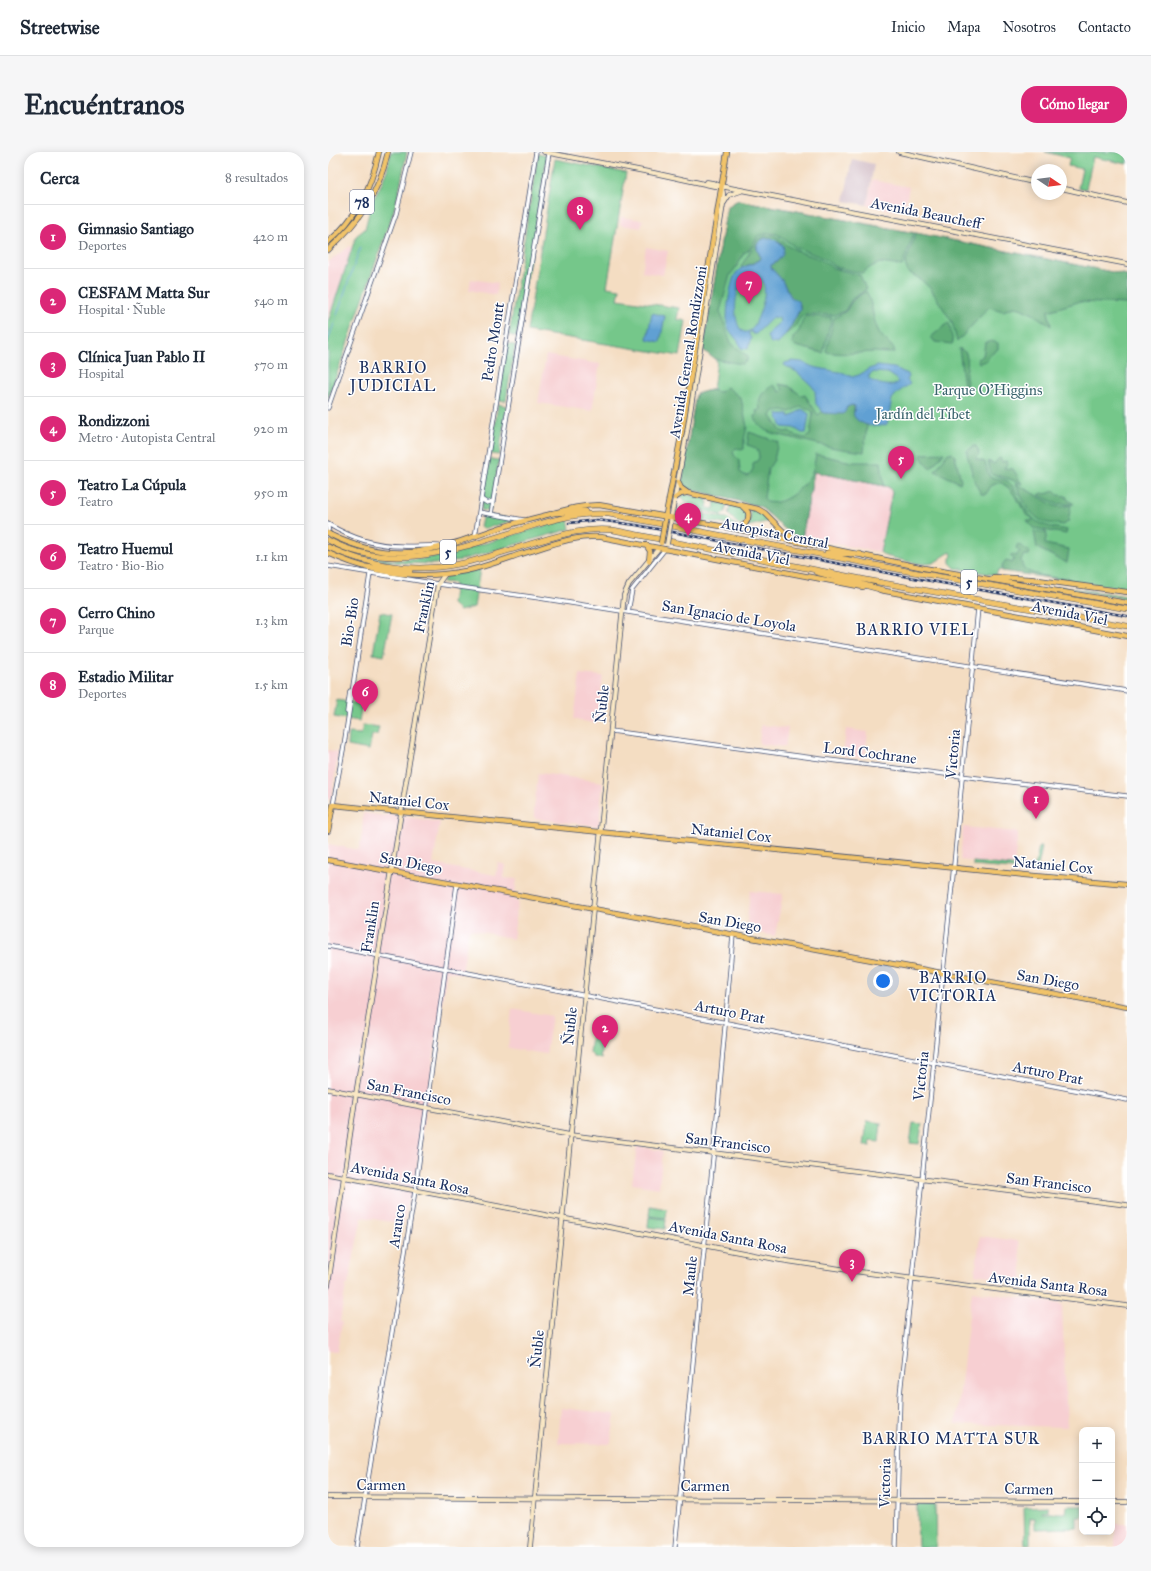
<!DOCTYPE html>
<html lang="es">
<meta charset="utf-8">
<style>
body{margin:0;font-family:"IM FELL Great Primer",serif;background:#f6f6f7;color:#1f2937}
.controls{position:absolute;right:12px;bottom:12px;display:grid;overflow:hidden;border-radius:8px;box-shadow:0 2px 10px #0003}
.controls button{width:36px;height:36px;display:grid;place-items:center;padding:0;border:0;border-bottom:1px solid #e0e1e3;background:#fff;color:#1f2937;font:20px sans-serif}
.compass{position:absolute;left:703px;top:12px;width:36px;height:36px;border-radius:50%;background:#fff;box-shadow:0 2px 10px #0003;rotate:103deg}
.you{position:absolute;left:555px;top:829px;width:14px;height:14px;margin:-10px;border:3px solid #fff;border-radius:50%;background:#1a73e8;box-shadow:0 0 0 6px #1a73e833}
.badge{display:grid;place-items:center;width:26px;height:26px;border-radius:50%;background:#db2777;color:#fff;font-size:13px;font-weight:700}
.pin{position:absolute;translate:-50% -33px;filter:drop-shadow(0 1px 2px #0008)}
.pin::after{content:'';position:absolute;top:21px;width:14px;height:12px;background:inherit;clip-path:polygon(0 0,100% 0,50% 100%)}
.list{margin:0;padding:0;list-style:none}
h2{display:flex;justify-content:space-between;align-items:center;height:52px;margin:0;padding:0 16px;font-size:17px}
h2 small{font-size:13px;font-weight:400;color:#747a83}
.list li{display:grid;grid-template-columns:26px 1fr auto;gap:12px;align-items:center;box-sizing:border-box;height:64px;padding:0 16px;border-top:1px solid #e0e1e3}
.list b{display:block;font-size:15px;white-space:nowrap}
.list p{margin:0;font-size:13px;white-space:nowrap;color:#747a83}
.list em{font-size:13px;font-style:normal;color:#747a83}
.icon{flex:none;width:22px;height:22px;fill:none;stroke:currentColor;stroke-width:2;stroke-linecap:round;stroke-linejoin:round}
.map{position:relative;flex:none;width:799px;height:1395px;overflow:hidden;border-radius:16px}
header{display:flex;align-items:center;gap:24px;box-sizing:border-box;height:56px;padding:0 20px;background:#fff;border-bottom:1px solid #e0e1e3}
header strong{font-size:19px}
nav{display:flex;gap:22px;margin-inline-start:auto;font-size:14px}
.intro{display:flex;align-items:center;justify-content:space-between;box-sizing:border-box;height:96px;padding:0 24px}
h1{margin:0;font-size:28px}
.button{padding:10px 18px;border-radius:16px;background:#db2777;color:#fff;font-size:14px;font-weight:700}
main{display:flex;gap:24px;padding:0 24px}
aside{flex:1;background:#fff;border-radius:16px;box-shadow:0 2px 10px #0003}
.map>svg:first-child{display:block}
.built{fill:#f7cfd2}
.industrial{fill:#d2bdc6}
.green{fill:#74c78a;stroke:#487b74}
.forest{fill:#5fac76;stroke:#3d6e6a;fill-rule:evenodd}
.water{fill:#60a0d3;stroke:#3e6898;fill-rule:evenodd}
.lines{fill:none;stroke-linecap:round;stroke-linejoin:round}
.stream{stroke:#60a0d3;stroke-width:1}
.tertiary-casing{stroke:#3c496d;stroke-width:5}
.secondary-casing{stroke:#3c496d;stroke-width:5.5}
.primary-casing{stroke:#3c496d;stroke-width:6}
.trunk-casing{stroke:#3c496d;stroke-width:6}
.motorway-casing{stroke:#3c496d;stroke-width:6}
.tertiary{stroke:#fff;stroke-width:3.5}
.secondary{stroke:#f9e7c3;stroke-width:4}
.primary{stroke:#f1c369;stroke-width:4.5}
.trunk{stroke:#f1c369;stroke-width:4.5}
.motorway{stroke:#f1c369;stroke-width:5}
.rail-casing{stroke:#1b2f5e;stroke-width:2.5}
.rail{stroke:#fff;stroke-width:1;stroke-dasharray:3;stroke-linecap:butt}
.secondary-bridge-casing{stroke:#3c496d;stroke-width:5.5;stroke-linecap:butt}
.primary-bridge-casing{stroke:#3c496d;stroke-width:6;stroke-linecap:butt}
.secondary-bridge{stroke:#f9e7c3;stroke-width:4}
.primary-bridge{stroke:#f1c369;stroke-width:4.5}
.labels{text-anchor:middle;stroke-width:3;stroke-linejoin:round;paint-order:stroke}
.shield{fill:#fff;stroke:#5f6d8e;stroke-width:1}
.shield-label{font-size:14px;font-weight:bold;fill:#1b2f5e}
.street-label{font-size:15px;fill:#1b2f5e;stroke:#fff}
.park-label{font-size:15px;fill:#3a646d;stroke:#fff}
.neighbourhood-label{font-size:16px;letter-spacing:1px;fill:#1b2f5e;stroke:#fff}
</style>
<header>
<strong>Streetwise</strong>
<nav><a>Inicio</a><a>Mapa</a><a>Nosotros</a><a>Contacto</a></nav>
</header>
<div class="intro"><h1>Encuéntranos</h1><a class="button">Cómo llegar</a></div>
<main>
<aside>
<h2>Cerca<small>8 resultados</small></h2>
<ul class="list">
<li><span class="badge">1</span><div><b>Gimnasio Santiago</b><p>Deportes</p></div><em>420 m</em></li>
<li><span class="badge">2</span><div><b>CESFAM Matta Sur</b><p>Hospital · Ñuble</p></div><em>540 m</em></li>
<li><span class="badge">3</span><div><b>Clínica Juan Pablo II</b><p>Hospital</p></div><em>570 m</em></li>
<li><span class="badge">4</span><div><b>Rondizzoni</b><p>Metro · Autopista Central</p></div><em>920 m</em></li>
<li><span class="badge">5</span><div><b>Teatro La Cúpula</b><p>Teatro</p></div><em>950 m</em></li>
<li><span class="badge">6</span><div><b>Teatro Huemul</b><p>Teatro · Bio-Bio</p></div><em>1.1 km</em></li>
<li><span class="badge">7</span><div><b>Cerro Chino</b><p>Parque</p></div><em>1.3 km</em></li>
<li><span class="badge">8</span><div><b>Estadio Militar</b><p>Deportes</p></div><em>1.5 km</em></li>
</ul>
</aside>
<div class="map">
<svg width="799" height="1395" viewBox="0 0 799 1395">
<rect width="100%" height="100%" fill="#fff"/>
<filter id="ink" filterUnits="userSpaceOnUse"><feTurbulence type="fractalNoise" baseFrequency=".025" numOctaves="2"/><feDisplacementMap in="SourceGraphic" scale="8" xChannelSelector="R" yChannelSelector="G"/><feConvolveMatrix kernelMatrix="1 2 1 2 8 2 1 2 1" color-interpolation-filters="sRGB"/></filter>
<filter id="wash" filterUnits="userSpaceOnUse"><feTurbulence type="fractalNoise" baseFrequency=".012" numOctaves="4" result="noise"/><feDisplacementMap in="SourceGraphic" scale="16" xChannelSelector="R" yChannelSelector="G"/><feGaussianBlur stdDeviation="0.9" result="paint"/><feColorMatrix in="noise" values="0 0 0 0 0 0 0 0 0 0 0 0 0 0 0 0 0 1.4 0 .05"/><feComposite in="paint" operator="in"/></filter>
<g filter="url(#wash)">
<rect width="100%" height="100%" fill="#f4ddc2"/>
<path class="built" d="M544 28 581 35 577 57 569 56 568 59 539 53Z
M293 65 315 68 313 76 292 73Z
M22 94 24 96 0 169V110Z
M318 95 340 99 335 123 314 120Z
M143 127 170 131 168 143 141 138Z
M218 203 272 212 264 259 210 251Z
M486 320 562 335 564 340 552 400 474 386Z
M252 522 275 524 269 572 246 567Z
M433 573 460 576 457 595 431 592Z
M518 577 540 580 537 606 515 604Z
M0 598 9 600 10 602 3 647 0 648Z
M212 621 275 630 271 672 269 674 208 667 206 665V657L210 622Z
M35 661 58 664 59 662 112 670 105 712 168 723 170 711 178 713 176 726 189 727 186 747 190 750 185 787 141 777 134 822 119 819 84 1045 80 1048 76 1071 74 1072 34 1065 20 1133H18L12 1170H14L9 1200 0 1199V692L31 698 34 682Z
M635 675 690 680 686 714 632 708Z
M422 739 455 742 447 784 418 779Z
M184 857 224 864 218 902 180 896Z
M309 994 335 999 331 1036 304 1032Z
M652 1084 691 1089 695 1129 647 1122Z
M644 1139 734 1152 739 1275 628 1272Z
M233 1256 287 1262 283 1290 281 1292 230 1291Z
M787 1372H799V1395H787Z"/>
<path class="industrial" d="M524 7 546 12 539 53 516 49Z"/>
<path class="green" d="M63 0H79L71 39 65 61 0 247V170L28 84 37 77 43 52 53 33 59 18Z
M717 0H799V12L765 5 758 37 750 36 754 17 740 14 742 6Z
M210 2 219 4 189 185 181 183Z
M227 7 298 21 279 135 292 137 290 147 351 156 349 167 358 169 352 204 199 179Z
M410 48 588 81 799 123V437L670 418 668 423 627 416 622 411V406L624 404 623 400C616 403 613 407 607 410 597 416 568 406 557 404L552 400 564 340 561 335 486 320 474 386 467 384 431 354 357 336 354 330 368 242 385 237 389 209 375 198 399 55Z
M179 192 187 193 178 249 170 248Z
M170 252 179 254 171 303 163 302Z
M162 307 171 308 162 359 153 358Z
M356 342 379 347 378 349 380 350 379 356 386 357 387 350 399 352 397 361 393 363 367 357 353 345Z
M403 352 413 355 419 360 418 369 412 374 400 362Z
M422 356 435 362 441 369 417 375 422 368Z
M366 360 399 366 409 374 372 368 353 364Z
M155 362 183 367V369L155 377 152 375Z
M240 367 242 377 133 408 106 412 78 411 57 409 23 400 64 408 93 407 117 403Z
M152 417 146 455 132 459 124 452 127 431 114 430 119 424Z
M728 434 799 444V447L729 435Z
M52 460 64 462 56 504 45 502Z
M9 548 34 552 31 569 6 565Z
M35 573 51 575 49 583H44L41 598 20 594 21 581 33 582Z
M711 695H714L709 719 645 714V710L703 716V714H707Z
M264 884 272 892V894L274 896 272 904 274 907 266 905 262 901Z
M539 969 553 971 551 990 543 989 542 994H536Z
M585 971 594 972 591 992 582 991Z
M322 1054 339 1057 338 1066 321 1064Z
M321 1065 338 1067 337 1077 320 1075Z
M589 1353H607L608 1395H590Z
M720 1354V1359H714V1361H738L739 1354H754V1365H749V1376L707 1377V1366H702V1393H697L696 1355Z"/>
<path class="forest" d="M410 48 586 81 574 114 552 111 543 115 534 121 507 115 495 106 467 95 449 82 441 81 430 84 421 98 416 101 409 114 402 123 392 159 403 191 419 204V209L414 212 387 207 375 198 399 55Z
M588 81 799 123V152L750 150 720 159 723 174 705 162 692 156 686 155 675 159 661 155 629 190 624 170 611 150 602 136 592 127 580 120 577 112Z
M445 83 453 87 460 94 472 100 492 107 505 116 532 123 538 137 535 140 524 147 517 159 506 163 478 162 472 166 467 175 458 182 472 158V152L463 145 453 127 443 116V113L449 110 454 103 453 90C443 87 433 83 428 94L433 107 414 116 413 114 430 87 437 84Z
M538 139C545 151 544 166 550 178 554 187 564 191 567 200 561 202 552 200 545 200 529 201 514 203 498 200L506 166 518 159 525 148Z
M478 164 504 165 495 201 468 194 464 191 465 186 471 179 475 167Z
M621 170 625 190 624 192 607 190 603 185Z
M663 189 670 191V197L660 205 658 209 651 211 649 207 655 204 657 191Z
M631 196 638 201C640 210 640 212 638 221 637 226 640 230 638 234H636Z
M451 232 461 234 474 244 477 243 490 263 494 260 496 261 517 258 522 253 526 254V262L529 267 539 273 536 300 507 296 447 282C436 279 430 274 426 264L429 263 428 259 432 258C429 245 435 239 446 233L452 240 455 238ZM473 254 483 258 485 261 482 283 477 286 468 284 461 279 457 280 453 279 443 264 446 259 455 258 462 260Z
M399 235 413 246 419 275 416 288V297L413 298 408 296 405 299 406 303 411 308 412 320 418 324 422 322 425 317V311L429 309 431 306C431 297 427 295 419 293L421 280 450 290 446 308 440 317 436 346 439 350C456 354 477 335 484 320 486 315 487 308 488 302L524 310H553L556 334 486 320 474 386C456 382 446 364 431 354L357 336 354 330 368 242 382 238 392 240Z
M646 294H648L651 301 648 307 657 310 661 324C667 328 675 325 681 330 686 335 689 342 692 348 706 373 713 373 739 378L738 382 705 376 699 368 704 369 705 366 698 363 696 358 694 356 691 350H690C686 341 681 335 672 330L663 334 658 342H653L647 331 639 302V299Z
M616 301 602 317 593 305 594 302Z
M620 301H624L627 304 633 328 632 331 607 319Z
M671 306 673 307 674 310 678 309 679 312 676 316 685 317C689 322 690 327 694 332L679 326 663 322 660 309 666 312Z
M687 331 727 354 732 355 743 353 740 370 735 373C729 372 721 372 717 370 702 366 693 344 687 331Z
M726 339 730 343 738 344 740 348 746 352H729L711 343 714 341 718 342Z
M706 379 719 381 717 392 741 397 739 411 709 396Z
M690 392 702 400 701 403H696L693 408C694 411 694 414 696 417 702 422 734 429 740 425L742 427 741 429 674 419V413L678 408 684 411 686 407 682 404 684 402 688 404 692 399 688 396Z"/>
<path class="water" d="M438 86H444L455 93C458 102 451 109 443 113V116L453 127 463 145 471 150 472 157 462 176 450 192 443 191 439 185 443 178 452 170 451 166 445 165 428 182H425L423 179 421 180V183L423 186 420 197 413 196C411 187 403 183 400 175 397 167 402 127 409 120 415 113 426 113 433 107V105C427 96 427 90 438 86ZM426 123C447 127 431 165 425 176 404 198 399 124 426 123Z
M324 161 337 164 332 190 319 187Z
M464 209 474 210 485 215 516 221 524 225 531 223 541 217 550 214 566 216 580 222 581 225 579 228 582 232 569 241 564 247 559 272C551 277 530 273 526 264 525 261 527 258 527 254L524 253 519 255 517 260 515 262 496 261 488 252 487 238 483 233 469 220 456 213 457 211ZM546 220 560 221 569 227 570 231C563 236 548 232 541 227V223Z
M474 257 481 262 478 281H474L466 276 454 275 450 265V262H460L462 265Z"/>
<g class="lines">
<path class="stream" d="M0 189 32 96"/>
</g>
</g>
<g filter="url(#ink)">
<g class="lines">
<defs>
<path id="tertiary" d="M0 256 68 62 83 0
M153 347 159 351 165 349
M151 360 196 368
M163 362 221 1
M0 372C23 386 47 394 74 394 86 395 99 393 111 394
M0 375 1 381 0 384
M147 385 208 0
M0 414 110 432 211 446 799 539
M300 460 304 438 337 397
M19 560 22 539
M283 579 493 607 799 644
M5 653 16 593 42 422
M0 794 799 948
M29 1395 87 1039 129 732
M347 1395 390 955 405 783
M568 1395 572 1243 625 723 650 456"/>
<path id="secondary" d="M216 0 326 21 386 34H392L799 112
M571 0 709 31
M733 36 799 51
M396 51 401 43 413 39
M343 367 359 280 395 53C396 37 396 32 379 30
M0 937 242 983 799 1053
M0 1022 281 1075 452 1108 540 1121 799 1154
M0 1134 28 942 107 449 110 432 117 422
M0 1345 754 1350
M784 1350H799
M202 1395 296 443 301 432 331 396"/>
<path id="primary" d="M350 330 353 336 360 341 430 357 437 361 455 379 469 389
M347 346 353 342 358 341
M337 367 354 279 399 0
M408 377C416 375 422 369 420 360L413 353
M3 383C67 414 105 399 168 377 183 372 199 368 215 364 234 359 251 353 271 353L398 375 596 416 799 451
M318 393 322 399 321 409
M0 401C43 421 90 428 137 419 156 415 175 408 193 402 220 394 245 383 273 385L535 435
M666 425 703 427 799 440
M552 438 799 484
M0 679 5 653 697 723 799 732
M0 708 799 855"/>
<path id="trunk" d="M0 90C29 66 43 36 51 0
M0 98C32 69 50 43 60 0"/>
<path id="motorway" d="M225 361 257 359
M0 388C67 424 134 395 201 375 227 367 253 360 281 362L579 419 799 457
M0 395C41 414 87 421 131 412 155 407 178 399 202 392 229 384 256 375 285 378L544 429 799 474
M499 401 532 402
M38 415 82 419
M488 420 555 438"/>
</defs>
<use href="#tertiary" class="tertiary-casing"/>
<use href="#secondary" class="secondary-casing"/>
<use href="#primary" class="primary-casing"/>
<use href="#trunk" class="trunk-casing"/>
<use href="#motorway" class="motorway-casing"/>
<use href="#tertiary" class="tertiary"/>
<use href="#secondary" class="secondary"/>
<use href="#primary" class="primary"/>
<use href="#trunk" class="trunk"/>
<use href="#motorway" class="motorway"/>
<defs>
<path id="rail" d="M241 371 269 368 308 373 586 426 799 464"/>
</defs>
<use href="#rail" class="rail-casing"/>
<use href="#rail" class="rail"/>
<defs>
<path id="secondary-bridge" d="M339 392 343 369"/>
<path id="primary-bridge" d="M0 381 3 383
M333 391 337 368"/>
</defs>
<use href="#secondary-bridge" class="secondary-bridge-casing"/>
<use href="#primary-bridge" class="primary-bridge-casing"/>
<use href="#secondary-bridge" class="secondary-bridge"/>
<use href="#primary-bridge" class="primary-bridge"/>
</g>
</g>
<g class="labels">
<g class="shield">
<rect x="22" y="38" width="24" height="24" rx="3"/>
<rect x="112" y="388" width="16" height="24" rx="3"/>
<rect x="633" y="418" width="16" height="24" rx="3"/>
</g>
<g class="shield-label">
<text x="34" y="55">78</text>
<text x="120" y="405">5</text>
<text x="641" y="435">5</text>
</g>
<g class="street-label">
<text transform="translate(598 61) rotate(11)" y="5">Avenida Beaucheff</text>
<text transform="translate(165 190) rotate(-81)" y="5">Pedro Montt</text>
<text transform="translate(360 200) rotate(-81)" y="5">Avenida General Rondizzoni</text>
<text transform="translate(447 381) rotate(11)" y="5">Autopista Central</text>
<text transform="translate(424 401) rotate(11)" y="5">Avenida Viel</text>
<text transform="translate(96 455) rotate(-78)" y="5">Franklin</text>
<text transform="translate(742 461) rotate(11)" y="5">Avenida Viel</text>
<text transform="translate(401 464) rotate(9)" y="5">San Ignacio de Loyola</text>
<text transform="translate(22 470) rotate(-81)" y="5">Bio-Bio</text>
<text transform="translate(274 552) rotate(-84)" y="5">Ñuble</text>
<text transform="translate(542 601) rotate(7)" y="5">Lord Cochrane</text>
<text transform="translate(625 602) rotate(-85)" y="5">Victoria</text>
<text transform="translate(81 649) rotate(6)" y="5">Nataniel Cox</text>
<text transform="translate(403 681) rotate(6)" y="5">Nataniel Cox</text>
<text transform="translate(83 711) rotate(11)" y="5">San Diego</text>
<text transform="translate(725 713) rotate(5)" y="5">Nataniel Cox</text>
<text transform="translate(402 770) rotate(10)" y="5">San Diego</text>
<text transform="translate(42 775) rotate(-81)" y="5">Franklin</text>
<text transform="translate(720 828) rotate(10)" y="5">San Diego</text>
<text transform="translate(402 860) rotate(11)" y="5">Arturo Prat</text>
<text transform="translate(242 874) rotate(-84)" y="5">Ñuble</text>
<text transform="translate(720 921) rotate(11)" y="5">Arturo Prat</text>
<text transform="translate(593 924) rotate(-84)" y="5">Victoria</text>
<text transform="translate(81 940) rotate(11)" y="5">San Francisco</text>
<text transform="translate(400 991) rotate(7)" y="5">San Francisco</text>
<text transform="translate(82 1026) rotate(11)" y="5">Avenida Santa Rosa</text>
<text transform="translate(721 1031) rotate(7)" y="5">San Francisco</text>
<text transform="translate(69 1074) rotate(-81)" y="5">Arauco</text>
<text transform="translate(400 1085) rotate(11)" y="5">Avenida Santa Rosa</text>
<text transform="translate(362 1124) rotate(-84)" y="5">Maule</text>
<text transform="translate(720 1132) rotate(7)" y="5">Avenida Santa Rosa</text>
<text transform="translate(209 1197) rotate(-84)" y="5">Ñuble</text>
<text transform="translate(557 1331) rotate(-89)" y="5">Victoria</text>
<text x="53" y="1338">Carmen</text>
<text x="377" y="1339">Carmen</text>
<text transform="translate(701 1337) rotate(1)" y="5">Carmen</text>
</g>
<g class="park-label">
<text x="660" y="243">Parque O'Higgins</text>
<text x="595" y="267">Jardín del Tíbet</text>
</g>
<g class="neighbourhood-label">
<text x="65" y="221">BARRIO<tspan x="65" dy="18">JUDICIAL</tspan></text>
<text x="587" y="483">BARRIO VIEL</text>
<text x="625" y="831">BARRIO<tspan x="625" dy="18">VICTORIA</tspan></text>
<text x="623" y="1292">BARRIO MATTA SUR</text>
</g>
</g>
</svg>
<div class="controls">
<button>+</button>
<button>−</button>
<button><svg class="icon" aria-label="locate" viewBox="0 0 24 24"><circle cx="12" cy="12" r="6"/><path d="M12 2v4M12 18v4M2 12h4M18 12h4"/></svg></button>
</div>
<svg class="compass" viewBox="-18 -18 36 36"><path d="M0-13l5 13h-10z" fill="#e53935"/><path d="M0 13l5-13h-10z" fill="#747a83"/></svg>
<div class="you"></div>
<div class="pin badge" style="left:708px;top:667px">1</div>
<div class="pin badge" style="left:277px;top:896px">2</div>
<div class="pin badge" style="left:524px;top:1130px">3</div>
<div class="pin badge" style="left:360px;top:384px">4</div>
<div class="pin badge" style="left:573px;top:327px">5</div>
<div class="pin badge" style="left:37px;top:560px">6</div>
<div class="pin badge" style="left:421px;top:152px">7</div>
<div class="pin badge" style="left:252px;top:78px">8</div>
</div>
</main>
